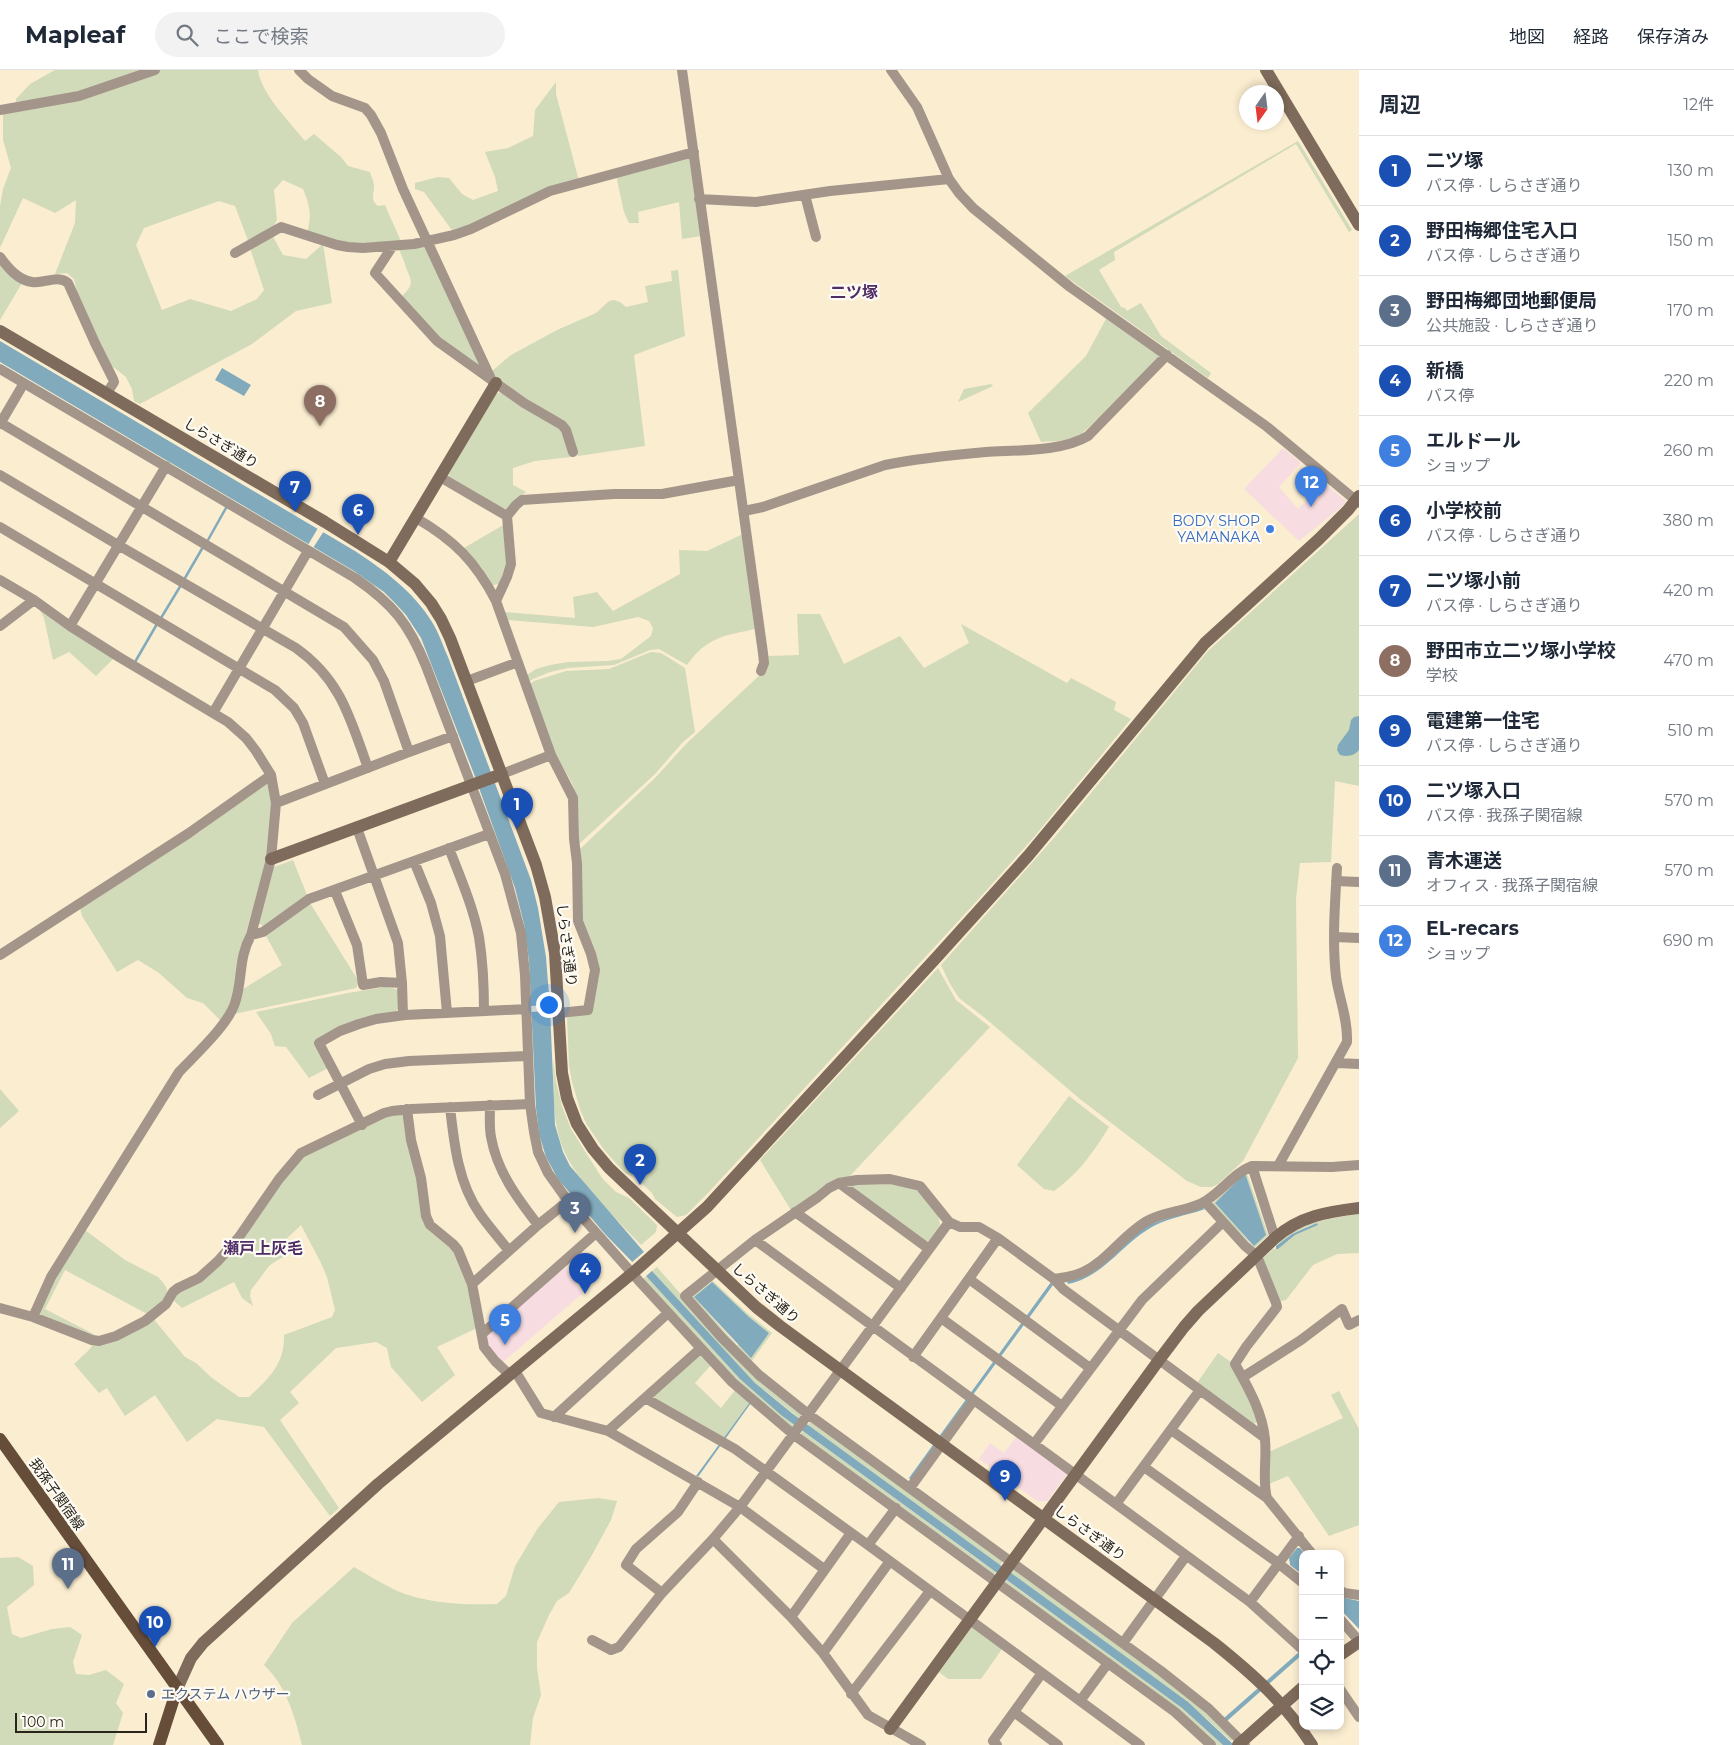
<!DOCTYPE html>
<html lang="ja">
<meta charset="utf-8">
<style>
body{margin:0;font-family:Montserrat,"Noto Sans JP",sans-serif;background:#f2f2f3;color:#1f2937}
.controls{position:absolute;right:15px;bottom:15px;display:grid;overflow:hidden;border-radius:10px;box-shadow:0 2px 8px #0003}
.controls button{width:45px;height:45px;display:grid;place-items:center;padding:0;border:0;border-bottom:1px solid #e0e1e3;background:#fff;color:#1f2937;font:25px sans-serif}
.compass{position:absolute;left:1239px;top:15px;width:45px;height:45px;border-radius:50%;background:#fff;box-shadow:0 2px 8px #0003;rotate:194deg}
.scale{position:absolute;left:15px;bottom:12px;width:132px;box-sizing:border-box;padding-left:5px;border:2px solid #2a251a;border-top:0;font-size:14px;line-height:18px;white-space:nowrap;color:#2a251a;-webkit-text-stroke:4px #fefbf5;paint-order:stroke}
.you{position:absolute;left:548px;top:934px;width:18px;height:18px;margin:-12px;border:4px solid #fff;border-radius:50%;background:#1a73e8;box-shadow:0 0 0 8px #1a73e833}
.badge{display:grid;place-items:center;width:32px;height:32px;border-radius:50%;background:#8941b3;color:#fff;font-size:16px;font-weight:700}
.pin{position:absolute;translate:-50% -41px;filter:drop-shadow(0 1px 2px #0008)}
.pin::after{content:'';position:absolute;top:26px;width:18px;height:15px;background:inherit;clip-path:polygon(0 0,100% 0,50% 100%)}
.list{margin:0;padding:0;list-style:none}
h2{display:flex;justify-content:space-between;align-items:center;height:65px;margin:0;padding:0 20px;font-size:21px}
h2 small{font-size:16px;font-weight:400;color:#747a83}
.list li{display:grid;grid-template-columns:32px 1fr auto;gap:15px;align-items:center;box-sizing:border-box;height:70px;padding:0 20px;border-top:1px solid #e0e1e3}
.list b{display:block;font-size:19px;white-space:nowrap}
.list p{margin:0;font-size:16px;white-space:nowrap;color:#747a83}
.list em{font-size:16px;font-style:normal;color:#747a83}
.icon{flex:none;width:28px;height:28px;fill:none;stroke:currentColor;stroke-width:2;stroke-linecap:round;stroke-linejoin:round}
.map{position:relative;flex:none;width:1359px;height:1675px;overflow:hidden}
header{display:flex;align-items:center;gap:30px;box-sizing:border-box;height:70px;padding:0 25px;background:#fff;border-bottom:1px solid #e0e1e3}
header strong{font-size:24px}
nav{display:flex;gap:28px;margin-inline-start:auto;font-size:18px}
.search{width:350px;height:45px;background:#f2f2f3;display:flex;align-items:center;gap:12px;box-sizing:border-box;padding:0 18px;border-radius:28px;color:#747a83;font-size:19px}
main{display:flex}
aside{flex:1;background:#fff}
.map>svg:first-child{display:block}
.commercial{fill:#f7dce1}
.green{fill:#d1dab9;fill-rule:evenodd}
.water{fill:#81abbc}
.pier{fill:#fbedd0}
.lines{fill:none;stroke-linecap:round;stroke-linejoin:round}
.stream{stroke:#81abbc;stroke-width:2.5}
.street{stroke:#a4958a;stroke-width:10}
.secondary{stroke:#7f6b5b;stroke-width:12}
.primary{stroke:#654d3a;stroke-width:12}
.shop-dot{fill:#3f7fe0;stroke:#fefbf5;stroke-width:2}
.service-dot{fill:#5c6f8a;stroke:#fefbf5;stroke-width:2}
.labels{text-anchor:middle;stroke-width:4.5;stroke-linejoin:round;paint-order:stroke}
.street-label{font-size:14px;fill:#2a251a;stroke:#fefbf5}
.shop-label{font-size:14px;fill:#366cbe;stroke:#fefbf5;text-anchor:end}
.service-label{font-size:14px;fill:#4e5e75;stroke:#fefbf5;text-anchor:start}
.quarter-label{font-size:16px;font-weight:bold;fill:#4f2d65;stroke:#fefbf5}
</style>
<header>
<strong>Mapleaf</strong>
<div class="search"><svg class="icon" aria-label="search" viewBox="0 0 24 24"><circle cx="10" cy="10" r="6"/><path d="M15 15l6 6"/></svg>ここで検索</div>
<nav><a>地図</a><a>経路</a><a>保存済み</a></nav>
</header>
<main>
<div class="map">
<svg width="1359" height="1675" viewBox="0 0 1359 1675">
<rect width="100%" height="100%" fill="#fbedd0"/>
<path class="commercial" d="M1283 378 1301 393 1279 417 1298 439 1324 413 1345 430 1346 433 1299 471 1244 419Z
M564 1197 575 1209 574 1211 583 1223 503 1292 490 1279 487 1267 488 1264Z
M1017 1366 1067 1404 1047 1431H1037L979 1389 990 1373 1004 1383Z"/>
<path class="green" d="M55 0H149L79 24 16 32V29L30 14Z
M158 0H258C261 24 290 52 305 71L314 64 341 87 348 96 370 102C371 107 374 111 374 116 374 124 370 130 378 136L385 135 402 174 364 177 307 163C312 145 310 136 303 119L283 110 274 120 277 150 273 157 249 173 235 136 219 131 144 158 136 175 162 240 190 229 231 241 257 229 264 220 250 178 272 165 283 185 306 189 323 174 332 233 296 241 252 274 140 334 134 331 132 319 126 307 112 296 79 230 74 209 67 203 55 204 75 153 76 130 55 143 23 128 0 178V136L3 119 11 98 3 70V42Z
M556 12V24L579 111 454 163 424 122 415 119V113L438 107 449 108 462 124 473 130 498 121 495 107 485 82 508 78 533 66 535 40Z
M1298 71 1352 160 1349 162 1296 74 1114 182 1115 190 1099 200 1121 237 1125 238 1127 241 1141 233 1161 266 1211 303 1208 308 1065 206Z
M690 85 701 166 682 169 679 132 638 142 639 153H629L624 142 616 105Z
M426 173 485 300 440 268 401 227C417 212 410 211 405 194 403 189 401 184 399 179Z
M0 195 22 213 0 250Z
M678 200 685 266 634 285 645 376 578 386 570 358 564 350 548 343 493 307 491 302 511 285 557 260 596 243 609 231 614 230 620 232 626 237 648 232 645 216 672 211 671 201Z
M1107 247 1159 284V287L1115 333 1077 368 1073 370 1041 372 1028 343 1086 286Z
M991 314 993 316 958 332 964 319Z
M502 322 563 361 571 387 535 391 513 398V415L526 422 506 439 503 438 449 407 448 403 494 324Z
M1359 444V716L1335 711 1331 792 1300 793 1296 829 1298 988 1243 1091 1218 1114 1212 1117H1201L1187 1111 1080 1029 985 948 959 928 950 914 941 895 1053 769 1208 581Z
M505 454 506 493 499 514 493 515 483 499 464 478Z
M743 464 755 559C723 566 707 567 687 595L659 579 650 580 614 595 568 598 550 602 533 609 530 611 527 605 536 599 550 595 568 592 607 591 621 589 651 566 653 558 649 551 638 547 593 557 507 550 505 542 575 548 573 527 597 522 613 541 680 504 679 480 707 481Z
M38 537 114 588 96 606 69 582 53 590 44 548Z
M797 544H820L844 594 900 566 924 598 969 573 961 554 1067 613 1071 608 1116 632 1114 640 1131 649 1034 767 985 822 708 1123 686 1145 677 1147 655 1129 652 1123 637 1109 625 1103 605 1081 587 1055 581 1042 572 1012 569 995 567 947 591 943 599 906V898L583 852 580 779 656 707 686 674 763 602 768 586 799 585Z
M651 582 661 583 685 598 695 662 683 672 655 704 579 774 578 732 572 713 553 680 530 614 534 611 566 601 609 599Z
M268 709C280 763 259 812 246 863 241 881 241 899 236 916 233 928 227 940 222 952L203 933 187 928 159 903 138 890 117 902 82 846 80 838 201 761Z
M293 790 307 825 263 856 258 853 274 797Z
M310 833 359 912 356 918 234 944 240 921 282 895 265 864Z
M938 898 956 930 990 957 848 1108 819 1121 791 1140 760 1090Z
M385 917 396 919 398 921 399 938 396 941 343 956 314 971 328 998 309 1008 286 977 275 976 271 964 256 942 348 923Z
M553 990 556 1011 562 1036 571 1059 581 1075 602 1108 616 1122 629 1128 657 1155 656 1162 641 1175C614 1146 571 1107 560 1070 552 1044 554 1016 553 990Z
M0 1019 19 1041 0 1058Z
M1069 1026 1109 1057C1092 1084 1080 1102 1054 1121L1044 1119 1017 1095Z
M400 1044 404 1045 427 1159 455 1182 467 1212 477 1258 437 1277 455 1305 422 1332 391 1297 387 1278 376 1272 336 1278 290 1322 299 1333 280 1350 339 1438 330 1446 264 1357 217 1349 187 1372 155 1325 125 1346 107 1318 99 1323 74 1294 88 1281 95 1272 152 1247 185 1287 196 1293 212 1308 239 1327H249C268 1309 285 1294 284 1265L332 1247 335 1240 327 1207 320 1191 301 1155 279 1176 287 1185 276 1191 269 1196 251 1220 250 1226 253 1236 242 1228 234 1212 182 1238 173 1230 175 1223 206 1204 297 1090 389 1046Z
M1246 1101 1268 1165 1255 1178 1214 1137 1213 1133 1244 1102ZM1245 1103 1265 1165 1254 1176 1215 1133Z
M889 1112 917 1119 935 1141 939 1148 940 1155 930 1171 925 1172 850 1116 856 1114Z
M1359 1144V1183L1337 1184 1313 1195 1286 1230 1280 1231 1262 1189 1273 1179H1278L1295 1165 1318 1155 1317 1153 1292 1164 1276 1176C1297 1152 1329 1149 1359 1144Z
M85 1160 125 1190 158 1207C163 1212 167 1217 168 1224L149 1245 65 1200 45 1239 101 1268 37 1246 52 1210Z
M657 1197 719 1268 803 1344 799 1348 755 1313 652 1201Z
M646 1206 740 1309 795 1355 792 1359 737 1311 642 1210Z
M712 1210 747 1243 772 1263 751 1292 691 1228 693 1224ZM711 1212 749 1247 769 1263 737 1275 694 1227Z
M1218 1283 1231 1292 1244 1316 1258 1352 1253 1354 1197 1313Z
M699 1285 703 1286 711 1295 695 1313 721 1338 736 1319 750 1332 724 1368 654 1329 653 1325Z
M1339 1321 1359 1359V1455L1329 1466 1288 1406 1269 1414V1382L1343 1348 1331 1325Z
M811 1350 1004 1490 1000 1495 808 1355Z
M803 1361 976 1488 996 1502 993 1506 800 1365Z
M598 1428 617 1431 611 1450 592 1485 569 1523 557 1531 549 1545 537 1572V1598L541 1625 533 1648 530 1675H302C295 1647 286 1615 264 1595L292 1553 354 1497C368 1505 381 1513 395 1520 427 1534 463 1535 497 1534L506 1526 515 1496 538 1458 559 1432Z
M18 1487 33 1496 34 1515 7 1537 12 1564 21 1568 52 1559 70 1557 82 1565 73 1592 76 1604 89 1605 106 1600 124 1614 116 1633 123 1643 113 1675H0V1488Z
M1015 1498 1176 1617 1235 1667 1231 1671 1206 1648 1011 1503Z
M1006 1510 1182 1638 1223 1675H1215L1003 1514Z
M972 1557 1002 1579 981 1609H948L939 1602Z"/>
<path class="water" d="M0 271 355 481C385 501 413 521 432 552 439 563 443 576 448 587L531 810 538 838 546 887 550 938 555 1055 563 1082 570 1096 644 1182 652 1201 755 1313 793 1344 1188 1632 1234 1675H1223L1182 1638 781 1345 740 1309 646 1206 605 1164 558 1109 546 1087 539 1064 536 1038 529 891 524 854 515 818 474 704 421 568 406 545 395 533 384 522 354 501 0 292Z
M222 298 251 315 244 326 215 310Z
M1359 646V680C1354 686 1347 687 1340 685L1337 680 1338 675 1349 660 1351 650 1354 647Z
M1245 1103 1266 1165 1254 1176 1215 1133Z
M1201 1137 1205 1139C1186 1146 1164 1148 1147 1160 1119 1178 1102 1207 1068 1214L1067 1211 1148 1155Z
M1317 1153 1318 1155 1295 1165 1278 1179H1276V1176L1292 1164Z
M712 1212 749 1247 769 1263 751 1288 694 1227Z
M1051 1212 1053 1215 911 1410 909 1408Z
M750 1332 751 1333 698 1407 696 1406Z
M1297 1478H1300L1305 1484H1303V1505L1290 1495 1289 1488Z
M1340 1527 1359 1531V1559L1340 1539Z
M1299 1582 1303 1584 1227 1651 1224 1648Z"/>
<path class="pier" d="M318 458 324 461 313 478 308 475Z
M550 935V941L531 942 530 936Z
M645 1181 654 1199 644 1208 630 1194Z"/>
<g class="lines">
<path class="stream" d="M208 470 226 438
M185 508 203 477
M161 548 181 515
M135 592 157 554"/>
<path class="street" d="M299 0 308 9 332 26 365 38 371 45 381 63 403 119 492 311
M682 0 763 583 764 593 761 601
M891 0 917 37 949 109 959 123 973 138 1070 217 1266 356 1359 433
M0 40 79 26 155 0
M805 125 816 167
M699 129 756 132 830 121 949 109
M392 177 375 203 437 271 524 333 562 355 566 360 573 382
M235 183 281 157 337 175 348 177 363 178 414 174 454 165 471 159 550 121 694 82
M0 187C8 198 18 210 32 212 45 214 57 204 68 213L95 273 113 309 114 312 107 323
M0 299 355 508C393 534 409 554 426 596L505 804 521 863 525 905 530 1034 534 1062 538 1082 548 1103 568 1131 639 1211 732 1312 794 1365 1175 1642 1211 1675
M1 353 344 557 373 590 384 611 409 682
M0 354 24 313
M0 405 118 475 296 578C341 610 350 648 368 698
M440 407 507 446
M744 441 763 437 885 395C919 388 952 385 986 382 1016 380 1062 382 1088 366L1167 285
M416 448C454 470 476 492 496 531L551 685 502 704
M0 457 275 620 294 638 303 653 325 714
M0 510 34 530 70 556 119 587 228 652 246 668 256 681 271 705 276 733 271 789 251 865C238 889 243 909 235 933 228 955 196 984 179 1002L51 1207 33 1247
M496 531 507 507 511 494 507 446 516 435 522 430 614 424H662L739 410
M0 556 34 530
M70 556 166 396
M467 611 518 592
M213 643 308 481
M551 685 573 728 574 769 577 793 578 851 591 884 595 900 588 940 559 943
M276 733 409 682 453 666
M357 758 398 873 402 913 403 945
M449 778C460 807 473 836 479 867 483 892 484 916 484 941
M414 791 431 833 440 866 447 943
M1336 811 1359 812
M335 821 357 875 363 915 381 912 402 913
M251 865 263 862 309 829 489 764
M1335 867 1359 868
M0 885 189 763 271 705
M1336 993 1359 994
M318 1025 369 999 385 994 409 991 528 986
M490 1035C490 1046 489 1057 491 1067 497 1101 517 1128 538 1155
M450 1037C454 1073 458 1113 480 1144 489 1157 500 1169 509 1181
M407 1039 411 1070 421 1108 426 1146 430 1155 453 1174 458 1180 472 1214 484 1277 495 1291 510 1305
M362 1055 319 973 340 961 359 954 376 949 405 945 526 939
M1252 1096 1275 1168
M1278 1096 1347 972C1348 949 1339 928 1336 907 1332 871 1335 834 1337 798
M839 1113 929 1179
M1205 1132 1245 1176 1257 1186 1276 1233 1277 1237 1246 1277 1235 1294C1248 1317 1263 1343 1265 1370 1267 1389 1262 1410 1267 1428L1312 1484
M795 1142 901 1218
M755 1170 1250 1532 1303 1580
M969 1209 1090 1298
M1054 1209C1064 1208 1074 1206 1083 1202 1109 1190 1124 1163 1149 1150 1166 1141 1191 1141 1207 1130 1223 1120 1234 1103 1252 1096L1332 1097 1359 1095
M472 1214 538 1155 568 1131
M0 1238 33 1247 92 1270 99 1271 116 1266 145 1251 166 1234 173 1222 178 1218 199 1208 218 1191 239 1167 279 1109 301 1083 384 1043 392 1041 411 1039 530 1034
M941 1248 1062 1336
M483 1263 596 1163
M913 1287 998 1168
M515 1301 541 1343 608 1361 740 1437 824 1499
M1243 1307 1301 1270 1342 1239 1349 1255 1359 1250
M645 1328 735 1379 868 1475 1140 1675
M554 1347 668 1243
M1171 1360 1267 1428
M608 1361 700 1279
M1034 1374 1142 1230 1223 1152
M1144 1397 1278 1493 1303 1513
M910 1418 973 1331
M1116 1434 1200 1320
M713 1469 791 1547 823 1583 868 1645 921 1675
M868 1475 896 1438
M1340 1520 1344 1523 1359 1525
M662 1523 626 1495 636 1479 678 1442 698 1412
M1250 1532 1299 1466
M791 1547 851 1463
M1340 1549 1359 1571
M592 1570 611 1580 619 1577 662 1523 713 1469 740 1437 949 1152
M1123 1573 1186 1486
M823 1583 890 1491
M1340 1619 1359 1647
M851 1624 930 1521
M1080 1631 1108 1593
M1014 1642 1058 1675
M997 1675 993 1671 1042 1603
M1245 1675 1209 1639 1161 1601 808 1344 759 1305 722 1268 685 1226 755 1170 818 1127 829 1118 839 1113 857 1110 890 1109 920 1116 949 1152 960 1157H979L998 1168 1054 1209 1063 1219 1265 1368"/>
<path class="secondary" d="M1266 0 1359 155
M0 261 325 452 389 492 415 514 431 533 441 549 450 568 536 795 545 827 555 883 562 1003 567 1028 577 1054 593 1079 609 1098 756 1237 780 1256 1214 1573C1254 1605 1284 1632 1312 1675
M389 492 496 313
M271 789 502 704
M1340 1585 1359 1572
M177 1619 191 1588 203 1573 378 1414 635 1201 707 1137 936 888 1028 786 1205 573 1319 469 1348 440 1359 426
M890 1659 1159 1290 1184 1257 1198 1241 1275 1168C1300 1146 1327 1142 1359 1138
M1238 1675 1303 1617"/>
<path class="primary" d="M0 1369 218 1675
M159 1675 177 1619"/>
</g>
<circle class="shop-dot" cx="1270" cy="459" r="5"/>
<circle class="service-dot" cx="151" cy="1624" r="5"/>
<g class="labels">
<g class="street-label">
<text transform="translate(221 373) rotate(31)" y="5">しらさぎ通り</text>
<text transform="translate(567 875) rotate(83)" y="5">しらさぎ通り</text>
<text transform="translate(766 1223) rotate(41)" y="5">しらさぎ通り</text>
<text transform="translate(57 1424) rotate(55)" y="5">我孫子関宿線</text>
<text transform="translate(1090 1463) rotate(36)" y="5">しらさぎ通り</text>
</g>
<g class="shop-label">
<text x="1260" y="456">BODY SHOP<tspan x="1260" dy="16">YAMANAKA</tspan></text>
</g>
<g class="service-label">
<text x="161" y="1629">エクステム ハウザー</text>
</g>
<g class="quarter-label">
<text x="854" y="228">二ツ塚</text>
<text x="263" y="1184">瀬戸上灰毛</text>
</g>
</g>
</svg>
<div class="controls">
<button>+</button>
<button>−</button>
<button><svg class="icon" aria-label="locate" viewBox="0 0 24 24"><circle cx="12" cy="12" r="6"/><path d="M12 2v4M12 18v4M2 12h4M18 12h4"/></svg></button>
<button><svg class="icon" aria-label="layers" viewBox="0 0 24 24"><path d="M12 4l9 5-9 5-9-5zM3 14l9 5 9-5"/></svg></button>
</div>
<svg class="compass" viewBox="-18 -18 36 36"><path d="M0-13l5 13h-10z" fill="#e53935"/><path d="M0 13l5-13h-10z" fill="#747a83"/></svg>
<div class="scale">100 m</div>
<div class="you"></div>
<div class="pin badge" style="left:517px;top:759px;background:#1a4fb4">1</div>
<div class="pin badge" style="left:640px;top:1115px;background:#1a4fb4">2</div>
<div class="pin badge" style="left:575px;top:1163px;background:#5c6f8a">3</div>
<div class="pin badge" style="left:585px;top:1224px;background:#1a4fb4">4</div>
<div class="pin badge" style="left:505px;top:1275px;background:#3f7fe0">5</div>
<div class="pin badge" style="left:358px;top:465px;background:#1a4fb4">6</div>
<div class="pin badge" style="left:295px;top:442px;background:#1a4fb4">7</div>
<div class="pin badge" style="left:320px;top:356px;background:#8d6e63">8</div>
<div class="pin badge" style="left:1005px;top:1431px;background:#1a4fb4">9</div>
<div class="pin badge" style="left:155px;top:1577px;background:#1a4fb4">10</div>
<div class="pin badge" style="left:68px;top:1519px;background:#5c6f8a">11</div>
<div class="pin badge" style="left:1311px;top:437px;background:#3f7fe0">12</div>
</div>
<aside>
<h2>周辺<small>12件</small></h2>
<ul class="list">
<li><span class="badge" style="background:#1a4fb4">1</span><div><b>二ツ塚</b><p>バス停 · しらさぎ通り</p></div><em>130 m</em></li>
<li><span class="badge" style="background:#1a4fb4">2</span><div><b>野田梅郷住宅入口</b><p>バス停 · しらさぎ通り</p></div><em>150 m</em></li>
<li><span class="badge" style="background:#5c6f8a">3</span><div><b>野田梅郷団地郵便局</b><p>公共施設 · しらさぎ通り</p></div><em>170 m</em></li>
<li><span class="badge" style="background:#1a4fb4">4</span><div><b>新橋</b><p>バス停</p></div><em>220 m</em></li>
<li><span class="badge" style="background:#3f7fe0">5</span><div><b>エルドール</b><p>ショップ</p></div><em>260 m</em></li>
<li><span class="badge" style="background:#1a4fb4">6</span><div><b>小学校前</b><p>バス停 · しらさぎ通り</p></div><em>380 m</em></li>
<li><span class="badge" style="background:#1a4fb4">7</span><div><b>二ツ塚小前</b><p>バス停 · しらさぎ通り</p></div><em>420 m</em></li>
<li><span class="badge" style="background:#8d6e63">8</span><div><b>野田市立二ツ塚小学校</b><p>学校</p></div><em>470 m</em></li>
<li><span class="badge" style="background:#1a4fb4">9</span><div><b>電建第一住宅</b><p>バス停 · しらさぎ通り</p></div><em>510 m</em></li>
<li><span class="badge" style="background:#1a4fb4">10</span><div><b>二ツ塚入口</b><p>バス停 · 我孫子関宿線</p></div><em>570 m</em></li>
<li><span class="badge" style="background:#5c6f8a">11</span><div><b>青木運送</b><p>オフィス · 我孫子関宿線</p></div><em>570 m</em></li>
<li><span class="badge" style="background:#3f7fe0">12</span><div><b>EL-recars</b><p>ショップ</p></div><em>690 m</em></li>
</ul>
</aside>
</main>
